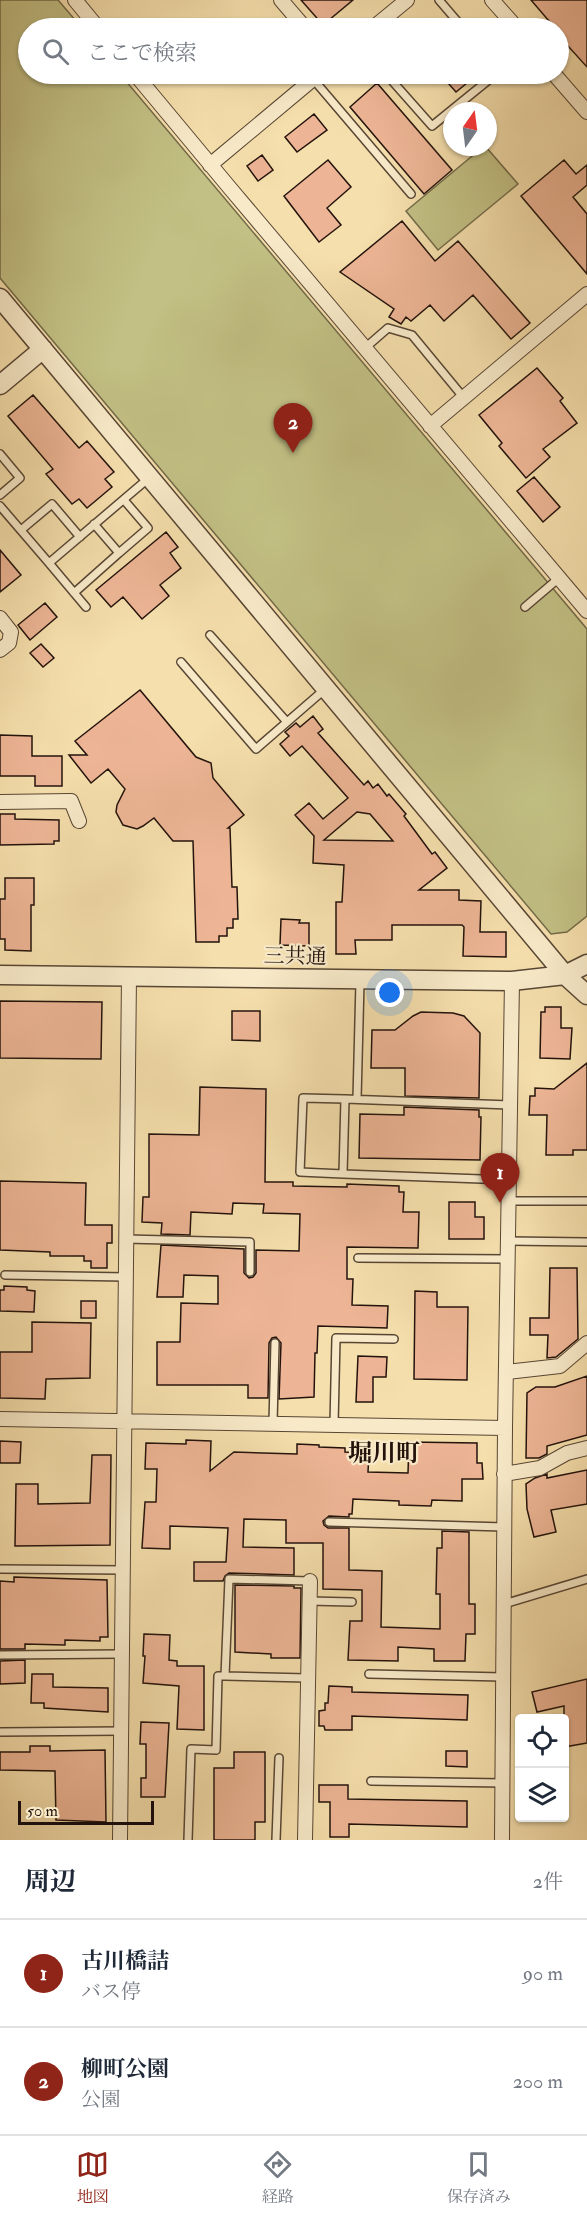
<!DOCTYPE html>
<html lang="ja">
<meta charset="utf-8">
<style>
body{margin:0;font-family:"IM FELL Double Pica","Noto Serif JP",serif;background:#f2f2f3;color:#1f2937}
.controls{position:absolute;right:18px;bottom:18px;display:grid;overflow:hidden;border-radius:6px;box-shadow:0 2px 4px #0004}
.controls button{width:54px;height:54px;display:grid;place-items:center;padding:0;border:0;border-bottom:2px solid #e0e1e3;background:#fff;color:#1f2937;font:30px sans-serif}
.compass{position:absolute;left:443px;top:102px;width:54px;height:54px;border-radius:50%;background:#fff;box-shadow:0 2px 4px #0004;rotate:14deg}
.scale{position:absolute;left:18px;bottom:15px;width:136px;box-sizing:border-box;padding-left:6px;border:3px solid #23130c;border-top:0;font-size:16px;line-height:21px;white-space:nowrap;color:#23130c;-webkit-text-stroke:4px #f8eac9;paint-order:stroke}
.you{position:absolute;left:390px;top:993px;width:21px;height:21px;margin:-15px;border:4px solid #fff;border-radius:50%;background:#1a73e8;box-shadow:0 0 0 9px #1a73e833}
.badge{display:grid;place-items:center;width:39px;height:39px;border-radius:50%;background:#8f2418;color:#fff;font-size:20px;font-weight:700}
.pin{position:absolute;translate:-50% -50px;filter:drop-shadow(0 2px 3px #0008)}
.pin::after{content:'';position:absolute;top:32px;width:21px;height:18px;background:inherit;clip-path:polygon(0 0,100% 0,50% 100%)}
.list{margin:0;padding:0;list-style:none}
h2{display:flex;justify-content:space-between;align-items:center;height:78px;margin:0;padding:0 24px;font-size:26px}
h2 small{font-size:20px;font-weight:400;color:#747a83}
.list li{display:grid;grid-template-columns:39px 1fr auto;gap:18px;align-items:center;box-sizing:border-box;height:108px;padding:0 24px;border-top:2px solid #e0e1e3}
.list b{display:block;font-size:22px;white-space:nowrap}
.list p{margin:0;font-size:20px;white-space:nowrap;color:#747a83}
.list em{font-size:20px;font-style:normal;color:#747a83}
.icon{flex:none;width:33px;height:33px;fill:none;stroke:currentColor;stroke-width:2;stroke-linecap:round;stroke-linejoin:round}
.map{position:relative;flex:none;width:587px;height:1840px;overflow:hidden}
.search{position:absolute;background:#fff;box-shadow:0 2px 4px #0004;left:18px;right:18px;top:18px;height:66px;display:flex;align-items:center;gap:15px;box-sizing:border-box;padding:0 21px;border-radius:33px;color:#747a83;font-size:22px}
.sheet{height:294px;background:#fff}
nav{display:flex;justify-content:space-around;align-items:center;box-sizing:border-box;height:84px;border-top:2px solid #e0e1e3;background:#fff;font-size:16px;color:#747a83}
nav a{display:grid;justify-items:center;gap:3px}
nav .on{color:#8f2418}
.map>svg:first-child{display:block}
.green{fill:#c2c084;stroke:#726a48;stroke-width:1.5}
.building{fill:#edb595;stroke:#23130c;stroke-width:1.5;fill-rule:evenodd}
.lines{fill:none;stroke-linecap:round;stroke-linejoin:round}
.service-casing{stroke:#584634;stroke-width:10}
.minor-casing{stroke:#584634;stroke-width:16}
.tertiary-casing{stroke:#584634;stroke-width:21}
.service{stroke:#f8eac9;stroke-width:7}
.minor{stroke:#f8eac9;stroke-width:14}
.tertiary{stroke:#f8eac9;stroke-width:18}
.labels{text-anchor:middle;stroke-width:4.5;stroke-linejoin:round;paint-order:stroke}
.street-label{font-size:21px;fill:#23130c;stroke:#f8eac9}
.quarter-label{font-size:24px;font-weight:bold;fill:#23130c;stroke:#f8eac9}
</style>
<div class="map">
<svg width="587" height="1840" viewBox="0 0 587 1840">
<rect width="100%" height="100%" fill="#f5dfac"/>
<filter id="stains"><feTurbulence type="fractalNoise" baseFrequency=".00333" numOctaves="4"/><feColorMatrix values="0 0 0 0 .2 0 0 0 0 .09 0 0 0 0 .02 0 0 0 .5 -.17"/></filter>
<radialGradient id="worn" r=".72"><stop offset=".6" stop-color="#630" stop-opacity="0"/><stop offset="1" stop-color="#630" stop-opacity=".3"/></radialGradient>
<path class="green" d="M0 0H58L82 28H28V74H120L587 629V916L567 932 551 934 0 278Z
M483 147H486L518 184 438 250 406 211Z"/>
<path class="building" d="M301 0H353L323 25Z
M531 0H587V67L558 35V28H555Z
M440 74H478L456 92Z
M377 83 452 170 424 194 350 107Z
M314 114 327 130 297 152 285 137Z
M262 155 273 170 258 181 247 166Z
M328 160 351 187 327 208 341 225 319 242 284 196Z
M564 160 576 174 587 165V185L573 197 587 214V274L521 196Z
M402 221 435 261 458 241 530 323 511 339 473 295 444 321 430 305 411 321 406 317 401 324 389 317 394 309 340 272Z
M537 368 563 398 560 401 577 423 543 449 550 457 526 478 499 446 502 443 479 415Z
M33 395 79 448 87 441 114 472 105 479 112 487 87 508 79 499 72 504 46 474 53 469 8 416Z
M534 477 560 507 543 522 517 491Z
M166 532 178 547 170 553 181 568 160 585 169 596 142 619 123 597 111 607 96 590Z
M0 550 21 575 0 592Z
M45 603 57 617 30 640 18 625Z
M41 644 54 658 43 667 30 653Z
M140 690 196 757 211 763 213 778 244 815 228 828H230L232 887H237L238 919H233V928H227V936H219V942H196L193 841H173L154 818 143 826 137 829 123 825 116 812 117 805 125 789 108 769 91 783 69 755H87L75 741Z
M313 716 323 729 318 733 364 785 368 781 373 788 378 784 387 796 389 794 406 814 404 816 432 854 435 852 447 868 419 890H459V900L481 901 480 932H506V957L463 956 464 927 462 925H392V940H355L356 954H336V902H342L344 865 313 863 314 836 295 815 309 803 323 819 348 798 302 746 290 756 280 744 289 736 285 732 296 723 300 727ZM357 812 370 814 393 841 324 840Z
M0 735 32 736V756H62V786H35V776H0Z
M0 814H15V819L59 820V841H54V844L0 845Z
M5 878H34V905H31V951L5 950V939H0V899H5Z
M281 919 300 920 299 923H309V946L280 945Z
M0 1001 102 1002 101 1059 0 1058Z
M545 1007H561V1028H572L570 1059 540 1058 541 1012H545Z
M232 1011H260V1041L232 1040Z
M421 1012 453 1013 464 1016 480 1033 479 1098 405 1096V1068H371L372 1030H395L413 1016Z
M587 1063V1150H573V1155H546L547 1115H529L530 1096H535V1088L554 1089Z
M200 1087 266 1089 265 1182H293V1186L347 1187V1184L399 1186V1192H404L403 1212H419L418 1248 347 1247V1279H353L352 1305 388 1306 387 1328 318 1326 317 1353H315L314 1397 279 1399 281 1343 276 1337 272 1338 269 1343 268 1398H248V1385H157V1342H180L181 1303 218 1304V1276L184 1275 183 1297H157L161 1245 244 1249V1273L249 1278 253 1277 256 1273V1250L299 1251 300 1214 263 1213 264 1204 233 1203 232 1214 191 1212 190 1235 161 1234 162 1223 142 1222 143 1197H149V1134L199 1135Z
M404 1107 479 1110V1117H481L480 1160 359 1158 360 1114 404 1115Z
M0 1181 86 1183 85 1225H112V1243H107V1268H91V1261H84V1256H50V1252L0 1250Z
M449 1202H475V1217H484V1239H449Z
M550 1268H577L578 1339 556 1357 547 1358 548 1335H530V1318H549Z
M4 1286 27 1287V1290L35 1291 34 1312 0 1311V1290H4Z
M415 1291 437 1292V1307H468L467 1380 414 1379Z
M81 1301H96V1318H81Z
M32 1322 91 1323 90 1378 46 1379 45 1399 0 1398V1352H32Z
M358 1356 387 1357 386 1377H373V1402H356Z
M587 1376V1435L547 1446V1454L539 1458H526L527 1393 536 1387H555Z
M186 1440 211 1441 210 1471 234 1452 297 1454V1444L319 1445V1447L345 1448V1452L369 1453 368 1472 408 1473 409 1442 477 1443V1463H482L483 1479H462V1501L432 1500 431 1506 399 1505V1501L353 1499 352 1514H349V1517L329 1516 323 1521 324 1525 328 1528H349V1570L382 1571 381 1627 440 1629V1594H436L437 1548H442V1531L469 1532V1604H475V1634H466L465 1661H434V1649L398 1647V1661L348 1660 350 1621H362V1590L323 1589V1543H286V1520L244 1519 243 1547 294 1548V1575L229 1573 225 1576 223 1581H194V1562H226L228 1528 170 1526V1549L142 1548 145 1502H156L157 1469H145L146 1443 186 1444Z
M0 1441 21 1442 20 1463H0Z
M92 1455H111L110 1545 15 1546 16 1484H38V1504L90 1503Z
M587 1470V1504L551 1510 556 1532 534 1537 527 1509 526 1484 535 1478 547 1474V1478Z
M14 1577 107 1580 108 1637H100V1641L65 1640V1645L25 1644V1649H0V1581L14 1582Z
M235 1585 294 1586V1588H301L300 1658H271V1654L235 1652Z
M144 1634 170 1635 169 1660 177 1661V1666H204V1730L177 1729 179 1686 143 1683 145 1656H143Z
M25 1660V1683L0 1684V1661Z
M32 1674H53V1687L108 1688V1712L44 1708V1703H31Z
M587 1679V1743L564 1747V1706L537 1712 532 1692Z
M329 1686 352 1687V1692L468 1695 467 1720 352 1716V1730H325L324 1726H319V1711L325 1710V1703H328Z
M141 1722 169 1723 165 1797H141V1778H146V1744H140Z
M30 1746H50V1751L105 1750 106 1822 56 1820 55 1771 0 1770V1752H30Z
M446 1751H467V1767L446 1766Z
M234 1752H265V1822H255V1840H214V1768H234Z
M319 1785H348V1799L467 1801V1827L349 1824V1837H330V1802H319Z"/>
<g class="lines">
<defs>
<path id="service" d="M439 0 463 28
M386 74 432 126 496 74
M313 79 411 194
M365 348 388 328 412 335 464 398
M0 454 20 478 0 495
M0 506 49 563 150 477
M21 530 52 504 80 537
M119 553 148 528 124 500
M49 563 86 607
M74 593 119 553 94 524
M525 607 559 578
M210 635 287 722
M181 662 256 749 324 690
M357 1099 360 982
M343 1174 300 1172 303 1098 345 1099
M509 1180 343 1174 345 1099 510 1105
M509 1201H587
M126 1239 250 1242V1272
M508 1241 587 1242
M358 1258 508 1259
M5 1275 126 1277
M273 1423 275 1343
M334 1424 336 1338 394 1339
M329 1522 504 1527
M0 1569 123 1570
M309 1601 352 1602
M504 1604 587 1579
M0 1655 122 1654
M369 1674 503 1677
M307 1678 225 1676 229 1579 310 1581
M0 1732 122 1731
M371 1781 503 1783
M188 1840 191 1749 216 1750 218 1676H225
M276 1840 279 1758"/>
<path id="minor" d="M75 0 98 28
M281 0 305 28
M492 0 517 28
M373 28 407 0
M135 74 229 187 587 611
M554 74 587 112
M210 165 319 74
M430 426 587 294
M0 618 11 632 9 643 0 650
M0 802 71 801 79 821
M507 1372 560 1366 587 1343
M0 1419 505 1428
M504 1474 540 1468 567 1453 587 1448
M120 1840 129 976
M305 1840 310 1581
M502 1840 505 1428 512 981"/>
<path id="tertiary" d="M0 298 565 975 587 995
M0 385 43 349
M0 975 512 981 565 975 587 964"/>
</defs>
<use href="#service" class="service-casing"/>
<use href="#minor" class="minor-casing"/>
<use href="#tertiary" class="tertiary-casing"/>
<use href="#service" class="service"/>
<use href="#minor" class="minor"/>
<use href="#tertiary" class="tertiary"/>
</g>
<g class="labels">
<g class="street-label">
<text transform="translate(295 956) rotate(1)" y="7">三共通</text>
</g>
<g class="quarter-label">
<text x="384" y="1461">堀川町</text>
</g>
</g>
<rect width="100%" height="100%" filter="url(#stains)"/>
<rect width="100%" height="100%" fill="url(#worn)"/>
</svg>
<div class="controls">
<button><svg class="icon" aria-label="locate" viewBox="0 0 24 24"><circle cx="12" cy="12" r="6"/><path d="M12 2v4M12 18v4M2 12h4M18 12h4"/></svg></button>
<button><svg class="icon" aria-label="layers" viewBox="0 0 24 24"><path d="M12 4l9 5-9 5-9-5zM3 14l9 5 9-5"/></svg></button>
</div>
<svg class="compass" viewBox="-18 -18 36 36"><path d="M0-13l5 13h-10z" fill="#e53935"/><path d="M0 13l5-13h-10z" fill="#747a83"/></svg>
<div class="scale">50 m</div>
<div class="you"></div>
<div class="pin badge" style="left:500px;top:1203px">1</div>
<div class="pin badge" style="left:293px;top:453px">2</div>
<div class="search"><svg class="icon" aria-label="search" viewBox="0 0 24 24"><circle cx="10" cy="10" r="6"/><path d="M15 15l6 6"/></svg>ここで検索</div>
</div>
<section class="sheet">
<h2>周辺<small>2件</small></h2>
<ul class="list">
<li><span class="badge">1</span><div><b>古川橋詰</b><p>バス停</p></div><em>90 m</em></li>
<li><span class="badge">2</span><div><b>柳町公園</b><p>公園</p></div><em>200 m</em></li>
</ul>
</section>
<nav>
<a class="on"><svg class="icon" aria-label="map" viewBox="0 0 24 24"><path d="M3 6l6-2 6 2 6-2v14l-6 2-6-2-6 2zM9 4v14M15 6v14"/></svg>地図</a>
<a><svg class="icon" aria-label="directions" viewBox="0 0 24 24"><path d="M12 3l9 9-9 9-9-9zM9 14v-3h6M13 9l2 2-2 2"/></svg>経路</a>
<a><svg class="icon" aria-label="saved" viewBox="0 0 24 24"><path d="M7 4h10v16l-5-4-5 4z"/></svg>保存済み</a>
</nav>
